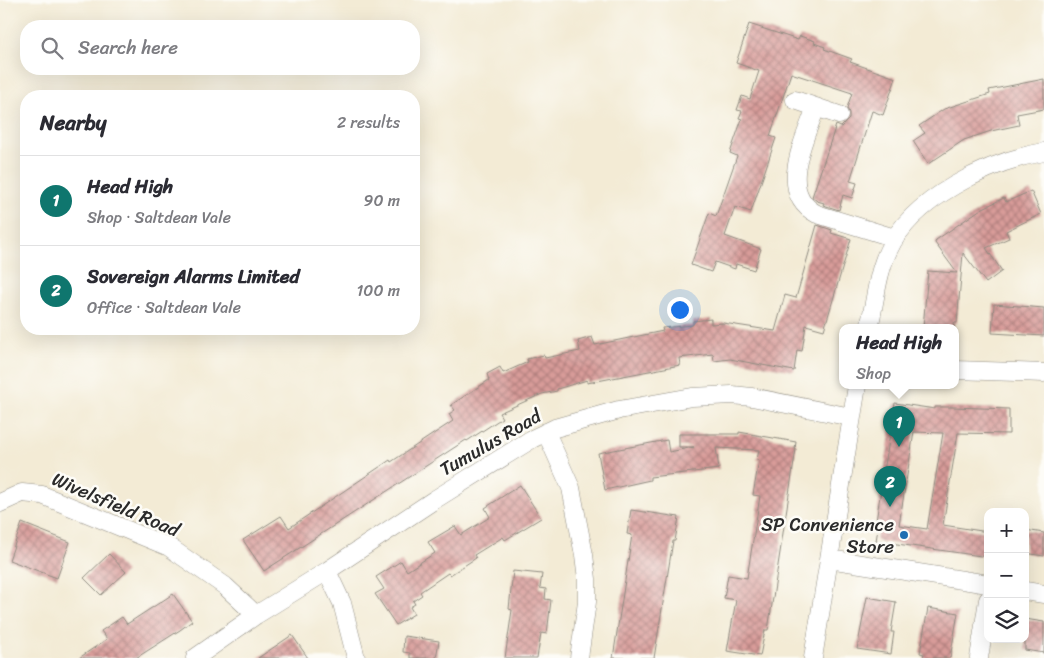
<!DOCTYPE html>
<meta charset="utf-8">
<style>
body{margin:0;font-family:Sriracha,sans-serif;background:#f2f2f3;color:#2b2b33}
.controls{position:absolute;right:15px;bottom:15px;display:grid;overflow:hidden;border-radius:10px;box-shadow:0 5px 20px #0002}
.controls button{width:45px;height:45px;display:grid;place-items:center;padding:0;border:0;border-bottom:1px solid #e1e1e2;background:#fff;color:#2b2b33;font:25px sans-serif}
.you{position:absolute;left:679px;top:309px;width:18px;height:18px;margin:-12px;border:4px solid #fff;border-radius:50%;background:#1a73e8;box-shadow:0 0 0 8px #1a73e833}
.badge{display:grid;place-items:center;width:32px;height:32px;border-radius:50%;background:#0f766e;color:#fff;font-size:16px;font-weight:700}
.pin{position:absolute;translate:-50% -41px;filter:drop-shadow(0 1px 2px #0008)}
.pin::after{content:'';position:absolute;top:26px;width:18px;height:15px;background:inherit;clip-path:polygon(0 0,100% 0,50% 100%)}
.popup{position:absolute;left:839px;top:324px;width:120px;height:65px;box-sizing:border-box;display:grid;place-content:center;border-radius:10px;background:#fff;filter:drop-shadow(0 1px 4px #0005);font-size:16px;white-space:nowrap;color:#7c7c81}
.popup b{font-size:19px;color:#2b2b33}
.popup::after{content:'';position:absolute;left:50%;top:100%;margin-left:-10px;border:10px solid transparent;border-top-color:#fff}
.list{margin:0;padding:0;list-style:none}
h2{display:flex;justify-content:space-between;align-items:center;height:65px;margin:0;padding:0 20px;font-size:21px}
h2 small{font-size:16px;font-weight:400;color:#7c7c81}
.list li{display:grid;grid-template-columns:32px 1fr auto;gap:15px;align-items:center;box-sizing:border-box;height:90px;padding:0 20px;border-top:1px solid #e1e1e2}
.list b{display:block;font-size:19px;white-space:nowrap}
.list p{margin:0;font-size:16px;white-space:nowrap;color:#7c7c81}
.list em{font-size:16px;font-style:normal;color:#7c7c81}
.icon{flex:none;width:28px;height:28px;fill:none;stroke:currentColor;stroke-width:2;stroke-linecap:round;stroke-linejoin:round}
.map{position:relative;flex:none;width:1044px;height:658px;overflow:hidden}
.search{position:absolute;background:#fff;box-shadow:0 5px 20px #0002;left:20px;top:20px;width:400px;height:55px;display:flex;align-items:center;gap:12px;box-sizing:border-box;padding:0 18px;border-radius:20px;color:#7c7c81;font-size:19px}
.panel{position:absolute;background:#fff;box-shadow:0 5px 20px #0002;left:20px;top:90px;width:400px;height:245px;border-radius:20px}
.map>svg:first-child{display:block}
.building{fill:url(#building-cross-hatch);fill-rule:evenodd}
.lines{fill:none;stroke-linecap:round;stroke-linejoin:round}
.street-casing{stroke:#8f8b80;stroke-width:19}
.street{stroke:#fff;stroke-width:18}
.poi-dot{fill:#1f6fb2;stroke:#fdfcf7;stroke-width:2}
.labels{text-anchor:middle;stroke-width:5;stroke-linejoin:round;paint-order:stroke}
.street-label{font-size:19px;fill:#2b2b2b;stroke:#fdfcf7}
.poi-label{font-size:19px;fill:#2b2b2b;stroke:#fdfcf7;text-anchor:end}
</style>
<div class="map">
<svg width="1044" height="658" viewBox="0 0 1044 658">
<defs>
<pattern id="building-cross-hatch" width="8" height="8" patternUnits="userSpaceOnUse" patternTransform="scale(1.25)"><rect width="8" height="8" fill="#d89b99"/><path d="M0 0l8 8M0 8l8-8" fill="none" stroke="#af7f7d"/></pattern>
</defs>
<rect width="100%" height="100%" fill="#fdfcf7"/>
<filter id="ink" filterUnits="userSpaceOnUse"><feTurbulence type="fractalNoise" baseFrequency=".02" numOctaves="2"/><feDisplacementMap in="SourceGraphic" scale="10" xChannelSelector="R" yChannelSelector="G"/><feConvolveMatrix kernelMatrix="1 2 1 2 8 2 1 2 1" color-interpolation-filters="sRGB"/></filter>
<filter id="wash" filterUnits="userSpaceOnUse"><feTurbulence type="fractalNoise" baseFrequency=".0096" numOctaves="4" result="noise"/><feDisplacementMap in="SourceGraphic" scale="20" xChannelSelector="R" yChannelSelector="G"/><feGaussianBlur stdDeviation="1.12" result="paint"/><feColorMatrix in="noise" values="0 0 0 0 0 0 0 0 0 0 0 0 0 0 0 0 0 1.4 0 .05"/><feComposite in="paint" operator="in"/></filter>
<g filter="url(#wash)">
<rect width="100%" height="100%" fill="#f3ebd5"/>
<g id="blocks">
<path class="building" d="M749 24 798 40 800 36 815 41 814 43 825 47 824 49 852 59 850 62 896 78 883 115 872 111 850 181 857 183 852 198 843 195 839 210 823 205 824 203 817 201 812 197 836 125 841 127 849 119V113L847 108 852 93 791 73 770 136 776 138 751 212 735 207 725 236 761 249 754 270 736 264 735 269 715 262 711 272 691 265 709 213 716 216 737 156 730 153 742 119 739 118 742 111 737 110 742 96 750 99 759 71 736 63Z
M1044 79V109L1017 114 1019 125 991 131 964 140 928 164 913 141 925 133 919 126 944 109 990 94 989 90Z
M1031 191 1041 214 1006 231 1009 238 986 248 1002 271 986 283 963 253 957 323H954V328H923L928 271 957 273 935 243 936 240 981 209 1004 198 1006 202Z
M817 225 832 230 831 233 851 239 824 330 806 325 802 351 797 350 794 371 730 359 714 361 713 354 679 358 680 365 587 383V380L557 389V391L542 394 499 413 502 418 467 441 466 440 264 571 243 540 281 516 289 528 390 460 391 462 453 421 449 414 455 410 451 405 489 380 487 374 500 367 503 373 528 362 527 359 544 355 545 358 580 351 578 341 592 337 595 345 663 331 662 328 693 325V321L711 319V324L723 323 775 331 785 295 796 298Z
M994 304 1044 308V336L992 333Z
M895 403 935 409V407H953L1009 409V434L958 433 943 525 988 532V557L876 541 879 522 876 521ZM914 432 943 433 927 529 899 525Z
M739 432 796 442 795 449H796L768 630H765L760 656 727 651 736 600 724 598 728 575 747 578 760 496 753 495 759 460H757L759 450 716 448 719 469 650 477V480L605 490 598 453 667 440 669 452 694 447H679V434H739Z
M520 485 541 518 505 540 503 537 474 555 476 558 450 575 448 573 420 592 422 595 413 601 415 604 410 607 414 614 396 625 375 594 384 589 376 577 401 561 407 571 435 553 428 542 455 526 461 535 490 517 485 508Z
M631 510 679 517 675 541H673L654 658H613L632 535 627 534Z
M22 523 70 542 57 578 9 560Z
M1025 530 1044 533V556L1025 553Z
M109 554 126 572 101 595 84 578Z
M513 571 542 574 540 588 546 589 545 599 551 600 547 634 541 633 537 658H505L512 610 509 609Z
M173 594 192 621 180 630 136 658H79L107 639 101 631 122 617 127 624Z
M867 597 896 602 891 632H894L891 654 857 649Z
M928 608 958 613 950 658H923L924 654 920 653Z
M1025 619 1044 622V653L1025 650Z
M292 635 308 658H258Z
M404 636 439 641 436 658H410V653L403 652Z"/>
</g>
</g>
<g filter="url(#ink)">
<use href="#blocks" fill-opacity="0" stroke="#8f8b80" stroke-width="1"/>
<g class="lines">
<defs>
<path id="street" d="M795 100 839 115
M816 107C805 139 776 193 817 214L895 238
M869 328C875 303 877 274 888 251 911 199 990 161 1044 152
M955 370 1044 373
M546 432 571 488 584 555 587 579V602L579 658
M0 503 22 493 42 495 169 547 225 586 256 615
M829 559 988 584
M327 571 342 603 356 658
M1025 591 1044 594
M195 658 256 615 327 571 434 500 532 439 555 428 619 410 692 397 732 395 752 397 851 417
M813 658 857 386
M979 658 988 600"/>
</defs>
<use href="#street" class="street-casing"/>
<use href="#street" class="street"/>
</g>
</g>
<circle class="poi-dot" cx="904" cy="535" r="5"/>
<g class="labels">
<g class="street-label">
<text transform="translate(490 442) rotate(-30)" y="7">Tumulus Road</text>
<text transform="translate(116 504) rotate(23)" y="7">Wivelsfield Road</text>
</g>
<g class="poi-label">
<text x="894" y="531">SP Convenience<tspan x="894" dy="22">Store</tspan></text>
</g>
</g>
</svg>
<div class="controls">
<button>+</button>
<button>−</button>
<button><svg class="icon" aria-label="layers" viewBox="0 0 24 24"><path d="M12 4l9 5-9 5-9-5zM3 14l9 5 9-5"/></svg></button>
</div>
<div class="you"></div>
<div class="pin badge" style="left:899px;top:447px">1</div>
<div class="popup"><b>Head High</b>Shop</div>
<div class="pin badge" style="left:890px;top:507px">2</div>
<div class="search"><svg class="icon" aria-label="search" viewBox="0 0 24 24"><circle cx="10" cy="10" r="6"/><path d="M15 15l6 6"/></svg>Search here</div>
<section class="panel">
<h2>Nearby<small>2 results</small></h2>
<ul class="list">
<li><span class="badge">1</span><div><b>Head High</b><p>Shop · Saltdean Vale</p></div><em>90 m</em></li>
<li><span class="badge">2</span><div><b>Sovereign Alarms Limited</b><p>Office · Saltdean Vale</p></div><em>100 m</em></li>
</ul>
</section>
</div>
